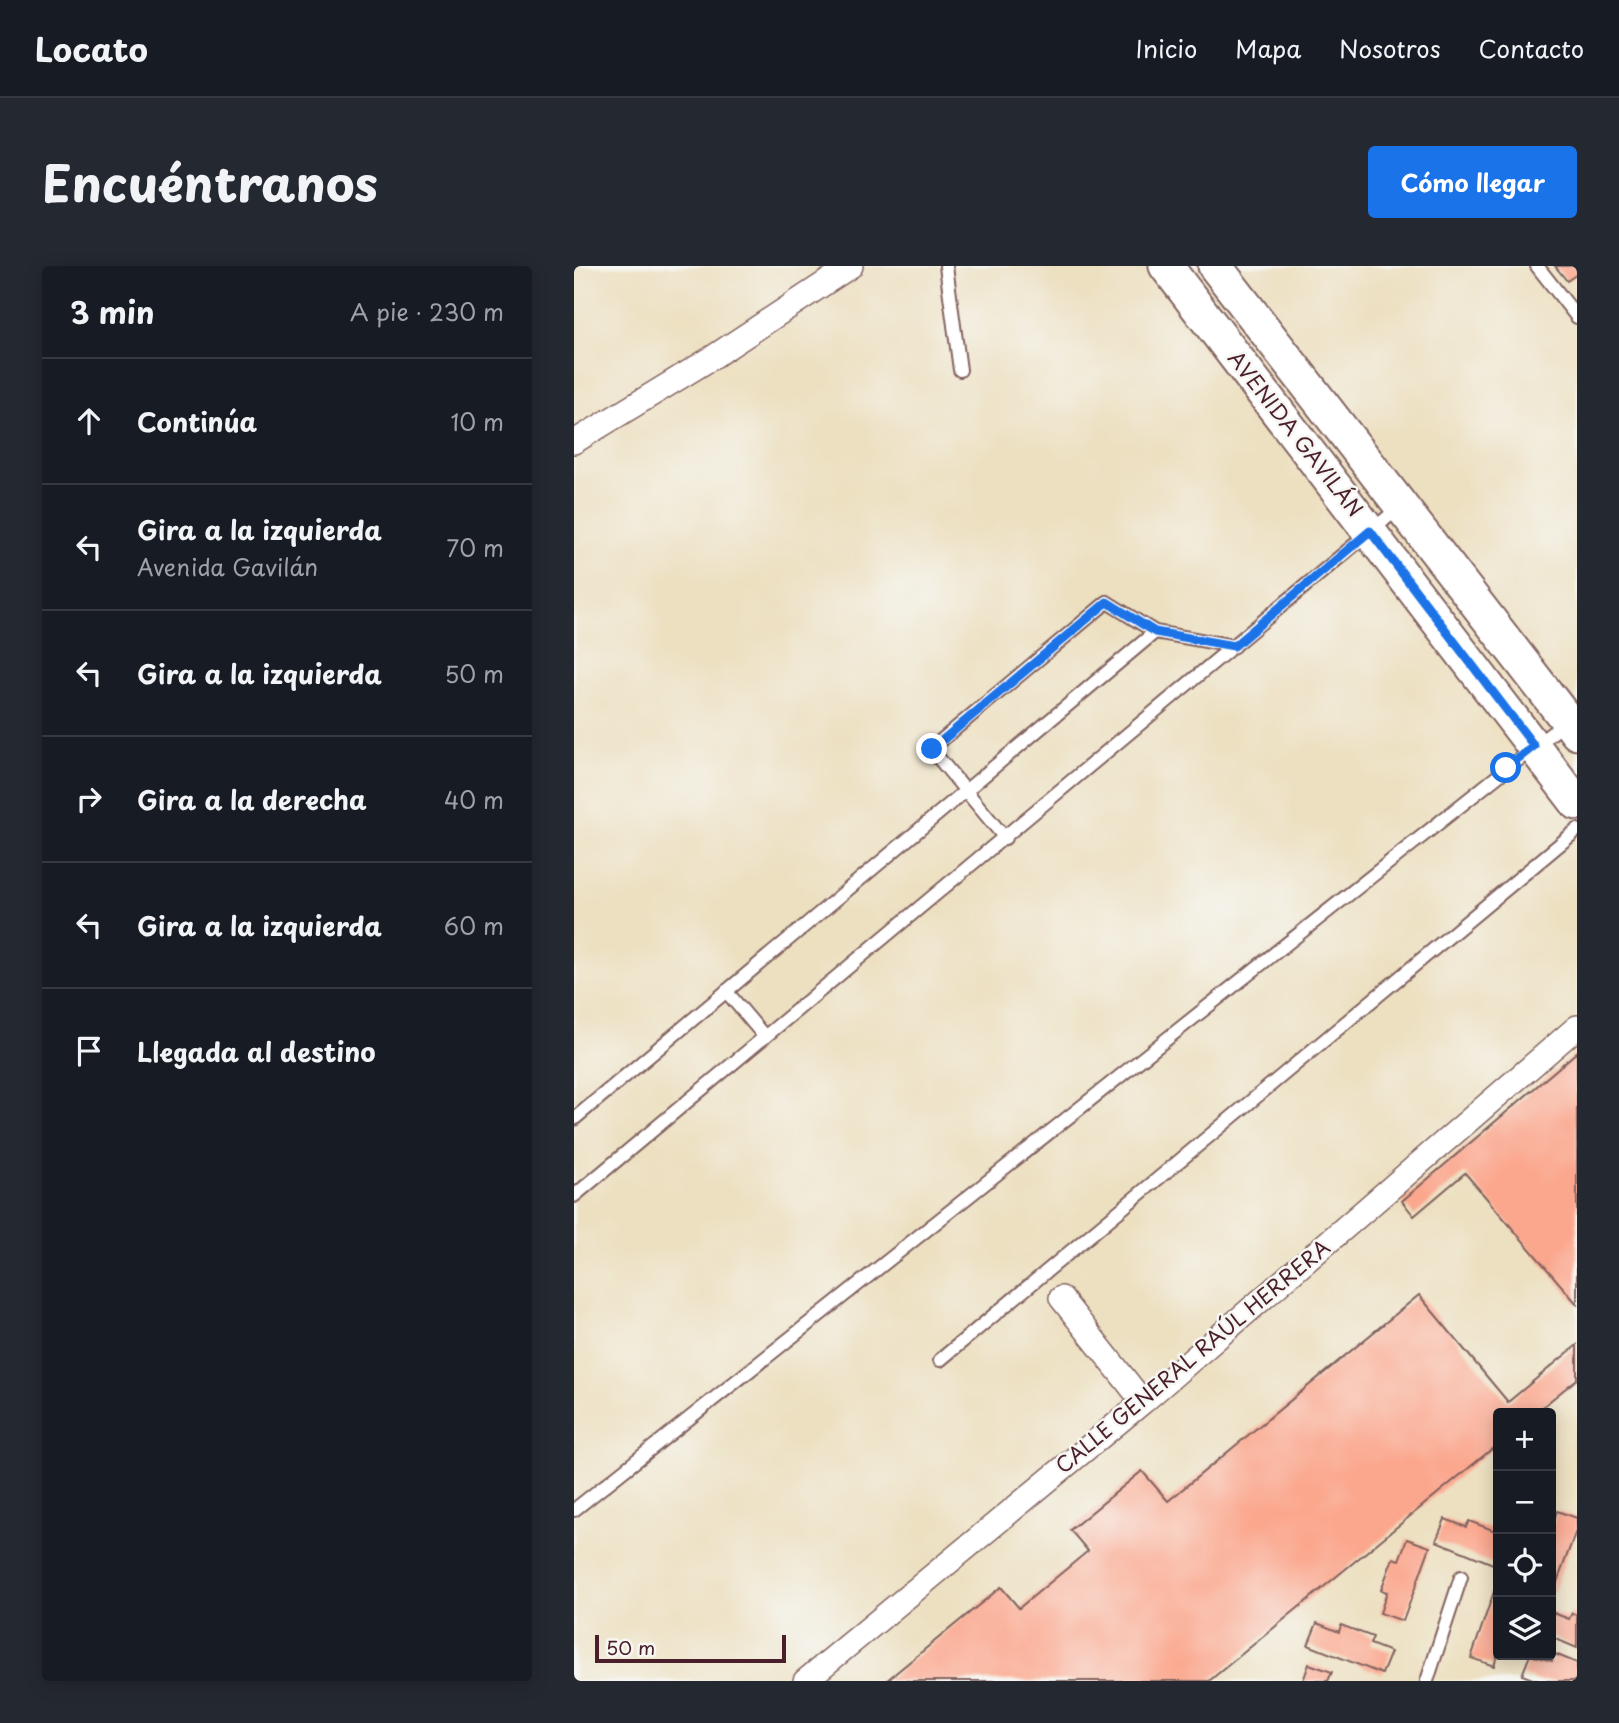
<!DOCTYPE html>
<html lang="es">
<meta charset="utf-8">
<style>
body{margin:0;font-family:"Playpen Sans",sans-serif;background:#242831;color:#f1f3f6}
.controls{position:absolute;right:21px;bottom:21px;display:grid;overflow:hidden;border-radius:7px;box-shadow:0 4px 18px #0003}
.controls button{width:63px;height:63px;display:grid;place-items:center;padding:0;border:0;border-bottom:2px solid #363941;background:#171b24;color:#f1f3f6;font:35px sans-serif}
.scale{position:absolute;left:21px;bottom:18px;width:191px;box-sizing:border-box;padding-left:7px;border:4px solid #4a1f2b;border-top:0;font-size:19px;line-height:24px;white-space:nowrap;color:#4a1f2b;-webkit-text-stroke:5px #f6f6f2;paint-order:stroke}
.stop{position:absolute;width:21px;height:21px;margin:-16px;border:5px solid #1a73e8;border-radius:50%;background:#fff}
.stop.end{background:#1a73e8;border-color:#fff;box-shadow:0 2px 7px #0008}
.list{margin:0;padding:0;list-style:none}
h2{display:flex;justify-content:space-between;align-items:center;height:91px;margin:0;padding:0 28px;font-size:30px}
h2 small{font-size:23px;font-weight:400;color:#9ea1a6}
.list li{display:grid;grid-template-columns:46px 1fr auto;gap:21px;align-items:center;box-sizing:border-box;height:126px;padding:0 28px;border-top:2px solid #363941}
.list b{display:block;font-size:26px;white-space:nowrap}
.list p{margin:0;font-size:23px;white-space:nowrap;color:#9ea1a6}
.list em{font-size:23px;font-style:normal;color:#9ea1a6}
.icon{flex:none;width:38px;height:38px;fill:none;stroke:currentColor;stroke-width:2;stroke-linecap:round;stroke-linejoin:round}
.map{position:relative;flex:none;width:1003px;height:1415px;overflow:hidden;border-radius:7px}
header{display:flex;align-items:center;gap:42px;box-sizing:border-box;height:98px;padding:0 35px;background:#171b24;border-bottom:2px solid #363941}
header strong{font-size:33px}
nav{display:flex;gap:38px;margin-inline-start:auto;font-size:24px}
.intro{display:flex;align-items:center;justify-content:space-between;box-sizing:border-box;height:168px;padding:0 42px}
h1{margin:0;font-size:49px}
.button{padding:18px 32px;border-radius:7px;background:#1a73e8;color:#fff;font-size:24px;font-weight:700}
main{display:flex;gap:42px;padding:0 42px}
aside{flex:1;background:#171b24;border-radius:7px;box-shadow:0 4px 18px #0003}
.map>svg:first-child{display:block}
.building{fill:#fba78e}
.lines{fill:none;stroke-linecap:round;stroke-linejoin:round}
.service-casing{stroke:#836360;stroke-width:16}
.minor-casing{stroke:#836360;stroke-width:26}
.secondary-casing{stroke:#836360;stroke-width:37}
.service{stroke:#fff;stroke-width:12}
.minor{stroke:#fff;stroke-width:23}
.secondary{stroke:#fff;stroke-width:33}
.route{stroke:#1a73e8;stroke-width:9}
.labels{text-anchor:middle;stroke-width:5;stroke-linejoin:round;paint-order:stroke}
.street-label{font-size:21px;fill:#4a1f2b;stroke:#f6f6f2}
</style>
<header>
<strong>Locato</strong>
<nav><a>Inicio</a><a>Mapa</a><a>Nosotros</a><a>Contacto</a></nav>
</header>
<div class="intro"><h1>Encuéntranos</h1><a class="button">Cómo llegar</a></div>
<main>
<aside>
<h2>3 min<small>A pie · 230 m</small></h2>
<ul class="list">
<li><svg class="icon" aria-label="ahead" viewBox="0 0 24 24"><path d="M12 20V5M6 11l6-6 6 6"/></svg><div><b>Continúa</b></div><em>10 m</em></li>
<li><svg class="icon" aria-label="left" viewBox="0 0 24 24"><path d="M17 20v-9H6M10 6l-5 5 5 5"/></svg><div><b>Gira a la izquierda</b><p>Avenida Gavilán</p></div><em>70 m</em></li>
<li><svg class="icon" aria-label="left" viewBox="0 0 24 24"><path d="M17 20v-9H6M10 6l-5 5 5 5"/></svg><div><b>Gira a la izquierda</b></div><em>50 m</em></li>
<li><svg class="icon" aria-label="right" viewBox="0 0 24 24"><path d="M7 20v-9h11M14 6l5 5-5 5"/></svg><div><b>Gira a la derecha</b></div><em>40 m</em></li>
<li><svg class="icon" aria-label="left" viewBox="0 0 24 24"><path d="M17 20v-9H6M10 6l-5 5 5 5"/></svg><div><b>Gira a la izquierda</b></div><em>60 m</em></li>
<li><svg class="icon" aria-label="arrive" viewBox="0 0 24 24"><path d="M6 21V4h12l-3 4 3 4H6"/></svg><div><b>Llegada al destino</b></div></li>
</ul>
</aside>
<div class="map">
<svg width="1003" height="1415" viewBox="0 0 1003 1415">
<rect width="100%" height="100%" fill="#f6f6f2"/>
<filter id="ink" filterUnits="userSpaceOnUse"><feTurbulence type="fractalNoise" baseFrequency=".0143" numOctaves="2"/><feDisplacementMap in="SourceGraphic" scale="14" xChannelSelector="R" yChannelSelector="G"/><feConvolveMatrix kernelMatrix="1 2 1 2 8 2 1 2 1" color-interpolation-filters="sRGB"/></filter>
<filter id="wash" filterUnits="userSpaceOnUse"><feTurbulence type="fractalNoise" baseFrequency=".00686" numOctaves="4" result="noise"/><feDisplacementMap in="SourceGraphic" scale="28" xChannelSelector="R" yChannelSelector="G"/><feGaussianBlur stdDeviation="1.57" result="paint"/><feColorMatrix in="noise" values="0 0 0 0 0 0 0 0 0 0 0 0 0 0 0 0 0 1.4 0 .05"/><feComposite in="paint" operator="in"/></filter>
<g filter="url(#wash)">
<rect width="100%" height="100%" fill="#ede0c1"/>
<g id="blocks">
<path class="building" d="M981 0H1003V8L993 15Z
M1003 786V1038L891 907 840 950 828 935Z
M845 1029 934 1136 1003 1079V1113L961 1147H924V1178L635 1415H312L427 1321 445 1342 514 1285 496 1264 568 1205 594 1235Z
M983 1245 1003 1252V1262L979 1327 977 1326V1263Z
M871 1253 892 1261 895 1255 924 1266V1300L862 1275Z
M833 1273 856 1281 829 1355 806 1347 813 1326 807 1324 819 1292 825 1294Z
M924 1314V1386L920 1400 897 1392Z
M977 1346 995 1353 998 1347 1003 1349V1382L977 1371Z
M743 1357 765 1366 767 1359 799 1371 796 1378 817 1386 808 1408 734 1379Z
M981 1388 1003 1397V1415H964L948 1409 956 1389 978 1395Z
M735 1398 758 1406 754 1415H729Z"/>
</g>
</g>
<g filter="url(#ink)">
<use href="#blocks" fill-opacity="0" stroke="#836360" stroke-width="2"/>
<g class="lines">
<defs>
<path id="service" d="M372 0 386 104
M963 0 1003 51
M431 572 357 483 533 336 581 366
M152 725 191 771
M0 853 581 366 660 380
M0 930 827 240
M366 1094 1003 564
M0 1244 993 455
M853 1415 887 1311"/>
<path id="minor" d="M0 176 136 93 277 0
M487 1032 569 1136
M231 1415 569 1136 1003 761"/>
<path id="secondary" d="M592 0 1003 537
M641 0 1003 467"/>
</defs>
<use href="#service" class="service-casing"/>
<use href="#minor" class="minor-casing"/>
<use href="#secondary" class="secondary-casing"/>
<use href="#service" class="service"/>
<use href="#minor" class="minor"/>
<use href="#secondary" class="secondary"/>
</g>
</g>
<g class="lines" filter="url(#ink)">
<path class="route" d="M358 483 533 336 581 366 660 380 796 265 960 480 932 502"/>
</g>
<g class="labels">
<g class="street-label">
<text transform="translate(721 168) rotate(52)" y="7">AVENIDA GAVILÁN</text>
<text transform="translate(619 1091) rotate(-40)" y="7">CALLE GENERAL RAÚL HERRERA</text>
</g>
</g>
</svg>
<div class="controls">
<button>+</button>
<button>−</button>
<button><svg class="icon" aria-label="locate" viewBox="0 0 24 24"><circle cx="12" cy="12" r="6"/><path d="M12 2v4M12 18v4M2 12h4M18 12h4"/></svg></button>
<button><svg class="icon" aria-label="layers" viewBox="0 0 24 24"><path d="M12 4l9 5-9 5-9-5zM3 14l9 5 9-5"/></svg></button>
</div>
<div class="scale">50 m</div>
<div class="stop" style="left:932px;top:502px"></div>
<div class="stop end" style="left:358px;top:483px"></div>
</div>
</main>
